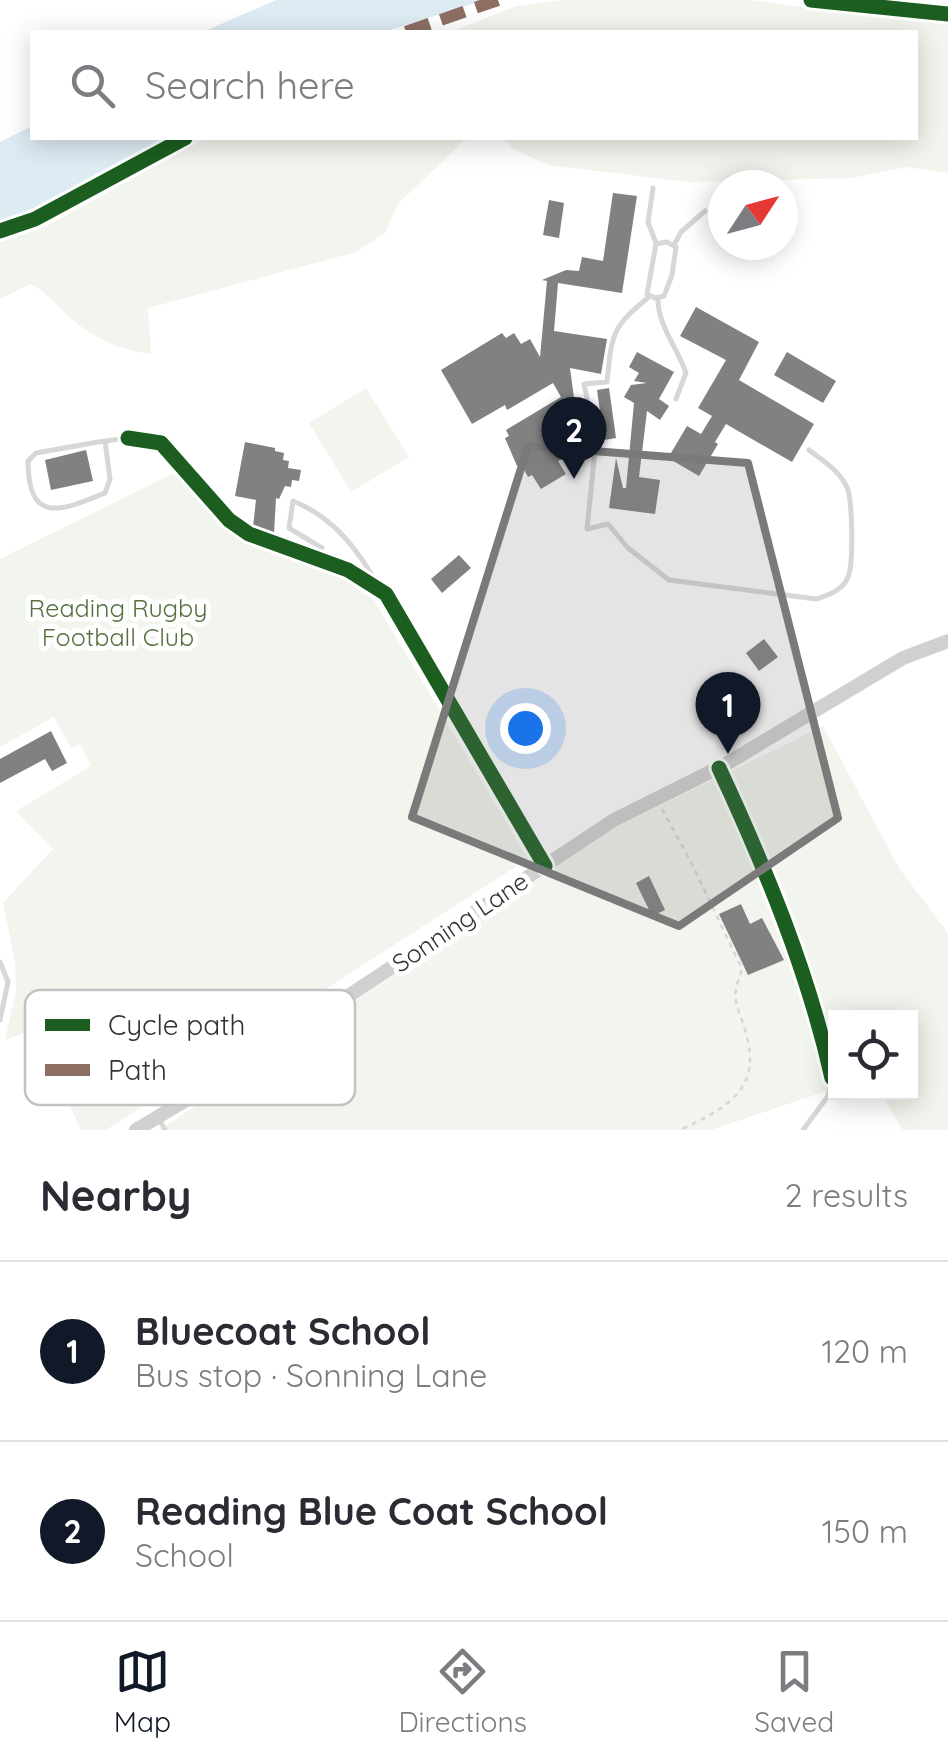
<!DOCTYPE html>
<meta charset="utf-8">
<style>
body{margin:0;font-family:Quicksand,sans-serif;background:#f7f7f7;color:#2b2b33}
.controls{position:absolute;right:30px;bottom:30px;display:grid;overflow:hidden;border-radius:0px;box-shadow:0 5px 25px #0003}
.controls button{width:90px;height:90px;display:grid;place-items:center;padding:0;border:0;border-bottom:2px solid #e1e1e2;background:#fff;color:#2b2b33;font:50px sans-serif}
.compass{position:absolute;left:708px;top:170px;width:90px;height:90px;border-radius:50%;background:#fff;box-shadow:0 5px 25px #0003;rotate:54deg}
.you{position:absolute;left:525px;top:728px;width:35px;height:35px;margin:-25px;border:8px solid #fff;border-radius:50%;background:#1a73e8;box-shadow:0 0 0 15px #1a73e833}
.badge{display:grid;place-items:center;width:65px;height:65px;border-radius:50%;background:#111827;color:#fff;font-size:32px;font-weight:700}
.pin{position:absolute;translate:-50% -82px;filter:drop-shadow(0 2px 5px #0008)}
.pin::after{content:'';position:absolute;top:52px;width:35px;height:30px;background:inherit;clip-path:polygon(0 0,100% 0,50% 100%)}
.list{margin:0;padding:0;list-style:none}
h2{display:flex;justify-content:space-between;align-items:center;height:130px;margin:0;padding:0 40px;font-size:42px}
h2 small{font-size:32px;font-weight:400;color:#7c7c81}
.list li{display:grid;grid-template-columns:65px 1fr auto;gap:30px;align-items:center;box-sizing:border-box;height:180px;padding:0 40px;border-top:2px solid #e1e1e2}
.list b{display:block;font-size:38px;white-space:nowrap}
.list p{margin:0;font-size:32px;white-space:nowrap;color:#7c7c81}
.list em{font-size:32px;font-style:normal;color:#7c7c81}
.icon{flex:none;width:55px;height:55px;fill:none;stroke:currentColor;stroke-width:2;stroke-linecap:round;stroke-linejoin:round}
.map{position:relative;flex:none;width:948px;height:1130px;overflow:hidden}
.search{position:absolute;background:#fff;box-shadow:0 5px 25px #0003;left:30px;right:30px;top:30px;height:110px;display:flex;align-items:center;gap:25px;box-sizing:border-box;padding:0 35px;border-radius:0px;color:#7c7c81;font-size:38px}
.sheet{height:490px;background:#fff}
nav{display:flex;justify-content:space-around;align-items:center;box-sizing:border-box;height:140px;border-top:2px solid #e1e1e2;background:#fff;font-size:28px;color:#7c7c81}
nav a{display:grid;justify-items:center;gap:5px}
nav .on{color:#111827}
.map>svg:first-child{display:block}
.green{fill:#f1f5ed}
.water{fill:#ddebf3}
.building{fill:#818181}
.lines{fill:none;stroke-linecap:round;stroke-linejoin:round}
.path{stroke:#d6d6d6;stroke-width:2.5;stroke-dasharray:5 5;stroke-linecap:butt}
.lane{stroke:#d7d7d7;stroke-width:5}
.street{stroke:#d7d7d7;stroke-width:9}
.secondary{stroke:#d0d0d0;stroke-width:14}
.quiet{stroke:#8d6e63;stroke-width:12;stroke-dasharray:25 12;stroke-linecap:butt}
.cycleway-casing{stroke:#fff;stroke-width:21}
.cycleway{stroke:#1b5e20;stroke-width:15}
.marked{fill:#7a7a7a;fill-opacity:0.2;stroke:#7a7a7a;stroke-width:8;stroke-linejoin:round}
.labels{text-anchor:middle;stroke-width:10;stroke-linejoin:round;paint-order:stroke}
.park-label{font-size:25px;fill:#56703f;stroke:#fff}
.street-label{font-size:25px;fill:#333;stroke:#fff}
.key{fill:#fff;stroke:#c2c2c2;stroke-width:2.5}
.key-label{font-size:28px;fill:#333}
</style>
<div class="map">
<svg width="948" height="1130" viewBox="0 0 948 1130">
<rect width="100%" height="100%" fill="#fff"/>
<path class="green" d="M564 0H751L864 15 948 20V173L906 167 852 178 688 182 548 165 515 150 503 138H916V32H451L516 6Z
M206 138H467L398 204 385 233 356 252 148 308 151 354C118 350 91 337 66 314 54 303 45 290 30 284L0 299V242L45 227Z
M366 388 409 457 351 492 309 423Z
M180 470 229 530 340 577 374 600 528 859 106 1130H81L59 1082 82 1069 61 1020 5 1040 16 991 15 961 3 903 53 849 16 811 91 766 80 744 71 748 54 717 0 747V559Z
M823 726 899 868 948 933V1130H903L880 1093 910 1092V1018H836L835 1088 711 1130H159L619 826Z"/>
<path class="water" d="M276 0H484L384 32H203Z
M32 126V138H174L28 216 0 224V142Z"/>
<path class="building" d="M613 193 637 196 622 293 558 283 554 331 607 339 601 374 570 368 578 427 552 431 563 458 558 461 566 474 541 489 532 475 528 477 521 464 517 466 505 438 509 436 506 430 561 397 553 383 507 410 505 405 472 424 441 370 502 333 506 338 514 333 521 344 530 339 540 357 547 281 542 280 566 270 579 271 582 257 603 261Z
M549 200 564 203 559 238 543 235Z
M696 307 759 342 739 380 814 424 792 462 726 424 715 442 718 444 699 476 668 458 687 426 701 434 712 416 698 408 726 360 680 336Z
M637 352 674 372 659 399 669 406 660 420 647 411 639 477 660 480 655 514 609 508 616 458 623 488H626L634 403 624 397 631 385 647 383 634 381 639 373 629 367Z
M787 352 836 381 823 403 774 375Z
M609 388 616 438 604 440 597 390Z
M245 442 275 448V451L284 453 283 460 289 461 288 468 301 470 299 481 292 480 291 487 285 486 279 499 276 498 274 534 253 527 256 500 235 496Z
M86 450 93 481 51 490 45 460Z
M459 555 471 568 442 593 431 579Z
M764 639 778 657 759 671 746 653Z
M51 731 67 763 52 771 45 759 0 783V759Z
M649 876 665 910 652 916 636 883Z
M741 904 750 924 762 918 784 960 748 975 719 914Z"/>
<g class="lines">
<path class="path" d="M662 809 691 862 742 969C731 1001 735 998 745 1030 764 1090 726 1108 680 1130"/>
<path class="lane" d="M653 188 648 222 656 243
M667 242 676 247 672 275 664 296 655 298 647 294 656 244Z
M674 245 681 232 705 211
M650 296C611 328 612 333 607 382L584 384 596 440 587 529 608 524 628 548 669 580 816 599C829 595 843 590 848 577 854 563 852 505 848 490 842 472 823 461 809 450
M658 298C657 324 678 349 686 373L676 399
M105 441 110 479 105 493C61 511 28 525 28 461L36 453 98 442 128 438
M322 548 289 528 293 501C333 517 359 550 379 588
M0 962 8 982 0 1020
M159 1119 165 1130
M803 1130 828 1096 832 1078"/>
<path class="street" d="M128 438 161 443 229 520 249 534 348 570 386 594 545 866
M719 768C765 867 808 971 832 1078"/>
<path class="secondary" d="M136 1130 241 1067 614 820 726 764 903 658 948 641"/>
<path class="quiet" d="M406 32 498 0"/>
<defs>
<path id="cycleway" d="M811 0 948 14
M0 231 35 219 185 138
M128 438 161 443 229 520 249 534 348 570 386 594 545 866
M719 768C765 867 808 971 832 1078"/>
</defs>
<use href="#cycleway" class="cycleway-casing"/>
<use href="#cycleway" class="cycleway"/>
</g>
<path class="marked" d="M528 446 748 463 838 818 679 926 412 817Z"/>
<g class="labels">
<g class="park-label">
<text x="118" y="617">Reading Rugby<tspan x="118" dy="29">Football Club</tspan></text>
</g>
<g class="street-label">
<text transform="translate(460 922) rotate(-34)" y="9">Sonning Lane</text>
</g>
</g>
<rect x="25" y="990" width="330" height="115" rx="15" class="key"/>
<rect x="45" y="1019" width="45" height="12" fill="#1b5e20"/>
<rect x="45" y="1064" width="45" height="12" fill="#8d6e63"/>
<g class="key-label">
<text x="108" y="1035">Cycle path</text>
<text x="108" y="1080">Path</text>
</g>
</svg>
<div class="controls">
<button><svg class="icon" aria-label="locate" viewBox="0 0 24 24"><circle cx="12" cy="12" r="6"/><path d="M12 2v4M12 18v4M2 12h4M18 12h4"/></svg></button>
</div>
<svg class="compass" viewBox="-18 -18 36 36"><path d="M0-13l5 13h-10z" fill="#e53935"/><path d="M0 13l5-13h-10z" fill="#7c7c81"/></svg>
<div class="you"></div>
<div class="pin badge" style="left:728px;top:754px">1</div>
<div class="pin badge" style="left:574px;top:479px">2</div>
<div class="search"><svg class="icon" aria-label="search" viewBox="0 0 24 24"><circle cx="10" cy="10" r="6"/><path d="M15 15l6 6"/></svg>Search here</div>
</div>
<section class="sheet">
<h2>Nearby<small>2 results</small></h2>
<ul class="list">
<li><span class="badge">1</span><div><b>Bluecoat School</b><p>Bus stop · Sonning Lane</p></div><em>120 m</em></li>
<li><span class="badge">2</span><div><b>Reading Blue Coat School</b><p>School</p></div><em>150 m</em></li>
</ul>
</section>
<nav>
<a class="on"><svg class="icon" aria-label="map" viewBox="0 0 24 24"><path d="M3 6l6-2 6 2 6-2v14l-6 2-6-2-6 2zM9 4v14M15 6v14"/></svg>Map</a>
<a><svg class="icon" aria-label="directions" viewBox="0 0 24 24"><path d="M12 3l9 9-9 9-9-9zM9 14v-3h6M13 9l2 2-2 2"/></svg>Directions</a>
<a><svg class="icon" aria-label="saved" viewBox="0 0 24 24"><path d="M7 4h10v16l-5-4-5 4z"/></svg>Saved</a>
</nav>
